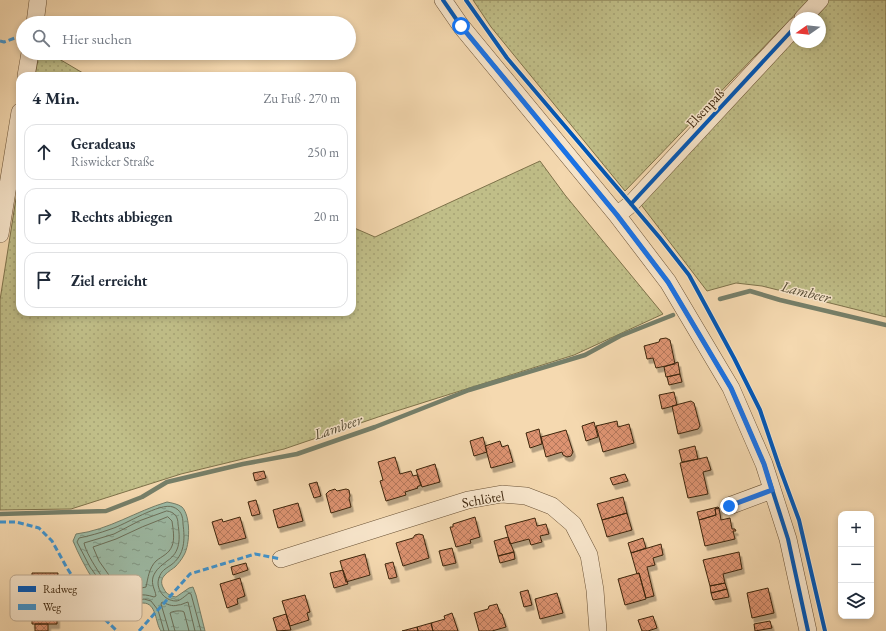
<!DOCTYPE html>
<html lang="de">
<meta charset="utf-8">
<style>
body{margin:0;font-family:"EB Garamond",serif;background:#f6f6f7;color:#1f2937}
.controls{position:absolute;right:12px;bottom:12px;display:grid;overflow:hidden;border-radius:8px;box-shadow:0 2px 6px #0003}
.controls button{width:36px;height:36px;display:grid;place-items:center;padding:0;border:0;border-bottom:1px solid #e0e1e3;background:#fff;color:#1f2937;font:20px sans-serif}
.compass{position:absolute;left:790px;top:12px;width:36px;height:36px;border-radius:50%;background:#fff;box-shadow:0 2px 6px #0003;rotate:256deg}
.stop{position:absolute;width:12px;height:12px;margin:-9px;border:3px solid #1a73e8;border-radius:50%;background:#fff}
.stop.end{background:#1a73e8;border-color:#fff;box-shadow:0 1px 4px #0008}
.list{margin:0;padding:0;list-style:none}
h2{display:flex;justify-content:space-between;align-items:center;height:52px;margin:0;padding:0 16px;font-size:17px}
h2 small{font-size:13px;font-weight:400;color:#747a83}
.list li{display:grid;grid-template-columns:26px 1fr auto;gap:12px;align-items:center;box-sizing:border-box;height:56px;margin:0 8px 8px;padding:0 8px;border:1px solid #e0e1e3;border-radius:12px}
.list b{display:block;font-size:15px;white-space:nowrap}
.list p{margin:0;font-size:13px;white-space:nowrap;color:#747a83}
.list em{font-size:13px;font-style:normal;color:#747a83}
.icon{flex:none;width:22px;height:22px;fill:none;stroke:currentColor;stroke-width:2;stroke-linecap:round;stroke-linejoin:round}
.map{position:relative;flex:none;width:886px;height:631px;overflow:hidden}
.search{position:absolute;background:#fff;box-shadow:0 2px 6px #0003;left:16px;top:16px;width:340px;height:44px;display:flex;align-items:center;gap:10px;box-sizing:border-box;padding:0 14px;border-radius:22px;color:#747a83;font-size:15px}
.panel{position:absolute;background:#fff;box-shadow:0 2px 6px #0003;left:16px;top:72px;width:340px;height:244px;border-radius:12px}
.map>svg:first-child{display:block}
.grass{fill:url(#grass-dots);stroke:#7e724a}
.water{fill:url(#water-ripples);stroke:#767f69}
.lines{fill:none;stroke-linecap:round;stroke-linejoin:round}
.shore{stroke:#6c705a;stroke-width:1}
.stream{stroke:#767f69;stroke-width:4.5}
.building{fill:url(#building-cross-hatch);stroke:#3c250d;filter:url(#shadow)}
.minor-casing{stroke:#6a5236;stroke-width:18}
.minor{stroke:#f8e6cc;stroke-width:17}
.quiet{stroke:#3f95d2;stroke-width:3;stroke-dasharray:6 3;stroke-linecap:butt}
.cycleway-casing{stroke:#f8e6cc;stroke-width:6}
.cycleway{stroke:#0057b8;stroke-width:4}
.route{stroke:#1a73e8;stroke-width:5}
.labels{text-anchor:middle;stroke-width:3;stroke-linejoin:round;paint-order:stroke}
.street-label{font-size:14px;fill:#3c250d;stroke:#f8e6cc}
.water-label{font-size:15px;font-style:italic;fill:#544a33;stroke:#f8e6cc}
.key{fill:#f8e6cc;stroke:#c0ac93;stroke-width:1}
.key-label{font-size:11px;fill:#3c250d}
</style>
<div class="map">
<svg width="886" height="631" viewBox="0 0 886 631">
<defs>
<pattern id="grass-dots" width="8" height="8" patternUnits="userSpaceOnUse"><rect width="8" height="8" fill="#c0be88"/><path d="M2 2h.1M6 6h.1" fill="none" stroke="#a6a374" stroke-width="1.8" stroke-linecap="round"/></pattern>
<pattern id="water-ripples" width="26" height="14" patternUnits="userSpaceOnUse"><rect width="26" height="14" fill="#9dbba6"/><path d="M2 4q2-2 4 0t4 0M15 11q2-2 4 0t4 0" fill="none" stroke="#819886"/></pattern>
<pattern id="building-cross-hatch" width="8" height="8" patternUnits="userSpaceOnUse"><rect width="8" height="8" fill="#dd9371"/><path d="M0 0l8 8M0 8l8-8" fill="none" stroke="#b4785b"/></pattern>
<filter id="shadow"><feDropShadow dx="2.5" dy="4.5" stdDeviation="0" flood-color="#0004"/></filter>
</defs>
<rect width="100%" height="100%" fill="#f5d9b0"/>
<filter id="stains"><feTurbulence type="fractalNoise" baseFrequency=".005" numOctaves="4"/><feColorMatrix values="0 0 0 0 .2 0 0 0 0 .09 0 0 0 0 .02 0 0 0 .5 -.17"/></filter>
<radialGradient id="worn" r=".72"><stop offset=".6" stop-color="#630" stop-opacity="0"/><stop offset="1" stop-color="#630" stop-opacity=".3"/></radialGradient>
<path class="grass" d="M473 0H809L625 191 491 27Z
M829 0H886V317L762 286 736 283 707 291 639 202 796 35V42H820V18H812Z
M39 53H49L88 76H35Z
M540 161 565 195 663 314 574 355 387 414 284 449 181 474 71 509 0 510V300L20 173V312H352V227L375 237Z"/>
<path class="water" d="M167 502C172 503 178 504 182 507 191 516 190 545 184 555 182 559 178 564 175 567 167 573 157 578 164 589 166 594 171 596 176 597L189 588 193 587 196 595 205 631H161C155 623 157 603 143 603 137 603 133 607 131 612L120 614C100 594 84 567 73 541L76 534C109 530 136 511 167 502Z"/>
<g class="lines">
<path class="shore" d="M167 511C175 512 178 517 178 524 180 538 181 552 167 561 161 566 156 569 153 577 151 585 155 589 156 596L154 597C142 593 133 594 125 604H123C112 592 87 558 84 543L114 534 139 521Z
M168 517 172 521C173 529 175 539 172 546 169 554 162 556 156 561 149 568 148 578 146 587L132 590 123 595 99 561 93 547 116 539 142 527Z
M164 631 158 610 151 601 144 599 136 601 126 610H122L118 606 90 567 77 542 79 538C89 536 100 533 111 529 125 525 160 502 173 507 181 510 183 516 183 524 185 539 185 555 171 565 165 569 161 571 159 578 155 588 164 601 176 601 180 601 185 596 189 593L191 594 201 631
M169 631 161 604 162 602C167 604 172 607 178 605 182 605 184 603 188 602L195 631
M175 631 170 613C172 611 182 610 184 612L189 631"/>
<path class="stream" d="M720 299 750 291 780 300 886 325
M0 514 106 511 142 497 167 482 243 464 297 454 375 427 469 390 585 355 620 336 673 315"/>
</g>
<path class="building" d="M666 338 670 340 675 364 656 368 653 358 647 359 644 346 659 342 660 339Z
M678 362 680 374 666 377 664 367Z
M680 374 682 382 669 385 667 377Z
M674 392 677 405 662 409 659 395Z
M691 401 694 403 700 426 698 429 678 434 672 406Z
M617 421 618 427 629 424 634 443 603 452 596 426Z
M594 422 598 437 586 441 582 426Z
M539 429 542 444 530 448 526 433Z
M566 430 573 452 571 456 567 457 563 455 562 452 546 457 541 437Z
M483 437 487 452 474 456 470 441Z
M500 441 502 447 508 445 513 462 491 468 485 446Z
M695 446 698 459 682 462 679 450Z
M395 457 400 474 411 471 413 476 417 475 421 485 417 487 418 488 405 492 406 495 386 501 380 481 383 480 378 462Z
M707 457 711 470 703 472 708 494 688 498 680 463Z
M435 464 440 482 422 487 416 470Z
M264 471 266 478 255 481 253 473Z
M625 474 628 481 613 485 610 478Z
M317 482 321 496 314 498 309 484Z
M335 489 337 491 346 489 349 490 350 496 349 498 351 507 331 513 326 494 329 491Z
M623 497 627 513 602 520 597 504Z
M256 500 260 514 252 516 248 502Z
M298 503 303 521 278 528 273 510Z
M718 507 719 508 715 509 716 515 699 520 697 512Z
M719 508 721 520 730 518 732 529H735L736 531H733L735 539 705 546 699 520 716 515 715 509Z
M627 513 632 530 607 537 602 520Z
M240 517 246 538 219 545 212 522 222 519 223 522Z
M475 517 480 537 470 540 471 543 456 547 450 527H453V524Z
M535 518 537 526 546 524 549 534 540 536 542 542 531 545 529 539 510 544 505 526Z
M419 534 423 535 429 558 403 566 396 543 413 538 415 535Z
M508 537 514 552 498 556 494 541Z
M643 538 646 548 631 553 628 543Z
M661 544 663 555 653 558 655 565 647 567 654 596 646 598 639 573 637 574 631 553Z
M452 548 456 563 443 566 439 551Z
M514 552 515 559 500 563 498 556Z
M739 552 742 569 723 574 725 583 710 586 703 560Z
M365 554 370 575 346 582 340 561Z
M393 562 397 577 389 579 385 564Z
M246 563 248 570 233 575 231 567Z
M343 570 348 584 334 588 330 573Z
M32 573H58L57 584H32Z
M639 573 646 599 625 605 618 579Z
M240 578 245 596 237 599 238 604 227 608 220 584Z
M725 583 727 589 711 593 710 586Z
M768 588 774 613 752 618 747 593Z
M727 589 729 597 713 600 711 593Z
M528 590 532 605 524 607 520 592Z
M557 593 563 613 540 619 535 599Z
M305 595 310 612 307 613 309 620 290 626 282 601Z
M497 604 500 613 502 614 506 627 492 631H479L474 613 488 609 489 606Z
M32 612 57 613V624H32Z
M452 613 458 631H433L431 623 445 619 444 616Z
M286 614 291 630 277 631 273 618Z
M653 616 657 628 648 631H642L638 620Z
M770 621 772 628 755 631 754 624Z
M431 623 433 631H418L417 627Z
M35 624H48V631H35Z
M417 627 418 631H402Z"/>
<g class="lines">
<defs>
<path id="minor" d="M443 0 461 26 617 215 668 282 731 388 764 464 788 539 808 631
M803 18 820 0
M35 23 38 0
M26 76 30 53
M617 215 631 204 796 26
M0 234 20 112
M729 506 772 490
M281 559 468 500 502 494 526 496 552 506 573 524 589 555 595 590 598 631"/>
</defs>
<use href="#minor" class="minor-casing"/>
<use href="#minor" class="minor"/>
<path class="quiet" d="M0 41 4 42 23 35
M0 522H16L39 528 52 541 67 568 92 607 117 631
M139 631 190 574 255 554 281 559"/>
<defs>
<path id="cycleway" d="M443 0 461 26 617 215 668 282 731 388 764 464 788 539 808 631
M466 0 507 58 660 238 689 275 734 358 760 410 779 466 799 520 825 631
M631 204 796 26"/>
</defs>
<use href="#cycleway" class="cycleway-casing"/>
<use href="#cycleway" class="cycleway"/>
</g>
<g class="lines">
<path class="route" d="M461 26 617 215 668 282 731 388 764 464 772 490 729 506"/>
</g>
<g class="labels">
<g class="street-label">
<text transform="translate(705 108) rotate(-47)" y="5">Elsenpaß</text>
<text transform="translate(483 499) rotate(-10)" y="5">Schlötel</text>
</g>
<g class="water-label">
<text transform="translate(806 292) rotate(14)" y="5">Lambeer</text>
<text transform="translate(338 427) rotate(-19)" y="5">Lambeer</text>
</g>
</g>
<rect x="10" y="575" width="132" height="46" rx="6" class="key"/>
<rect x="18" y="586" width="18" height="6" fill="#0057b8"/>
<rect x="18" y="604" width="18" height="6" fill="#3f95d2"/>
<g class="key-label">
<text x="43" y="593">Radweg</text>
<text x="43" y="611">Weg</text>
</g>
<rect width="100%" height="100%" filter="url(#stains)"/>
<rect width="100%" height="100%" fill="url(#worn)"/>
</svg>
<div class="controls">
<button>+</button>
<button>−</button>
<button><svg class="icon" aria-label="layers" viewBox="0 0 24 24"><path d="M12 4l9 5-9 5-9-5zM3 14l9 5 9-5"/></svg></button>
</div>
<svg class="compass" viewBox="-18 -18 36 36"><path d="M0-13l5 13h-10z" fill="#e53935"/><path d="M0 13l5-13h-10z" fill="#747a83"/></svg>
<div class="stop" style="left:461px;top:26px"></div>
<div class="stop end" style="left:729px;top:506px"></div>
<div class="search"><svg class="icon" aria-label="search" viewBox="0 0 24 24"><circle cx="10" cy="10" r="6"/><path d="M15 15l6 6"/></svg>Hier suchen</div>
<section class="panel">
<h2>4 Min.<small>Zu Fuß · 270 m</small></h2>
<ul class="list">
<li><svg class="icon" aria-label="ahead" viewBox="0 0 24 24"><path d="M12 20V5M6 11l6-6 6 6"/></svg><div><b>Geradeaus</b><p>Riswicker Straße</p></div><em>250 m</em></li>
<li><svg class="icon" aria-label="right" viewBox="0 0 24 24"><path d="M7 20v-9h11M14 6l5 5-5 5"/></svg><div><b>Rechts abbiegen</b></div><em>20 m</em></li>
<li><svg class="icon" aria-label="arrive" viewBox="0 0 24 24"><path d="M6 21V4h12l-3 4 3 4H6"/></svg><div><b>Ziel erreicht</b></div></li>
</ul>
</section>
</div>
